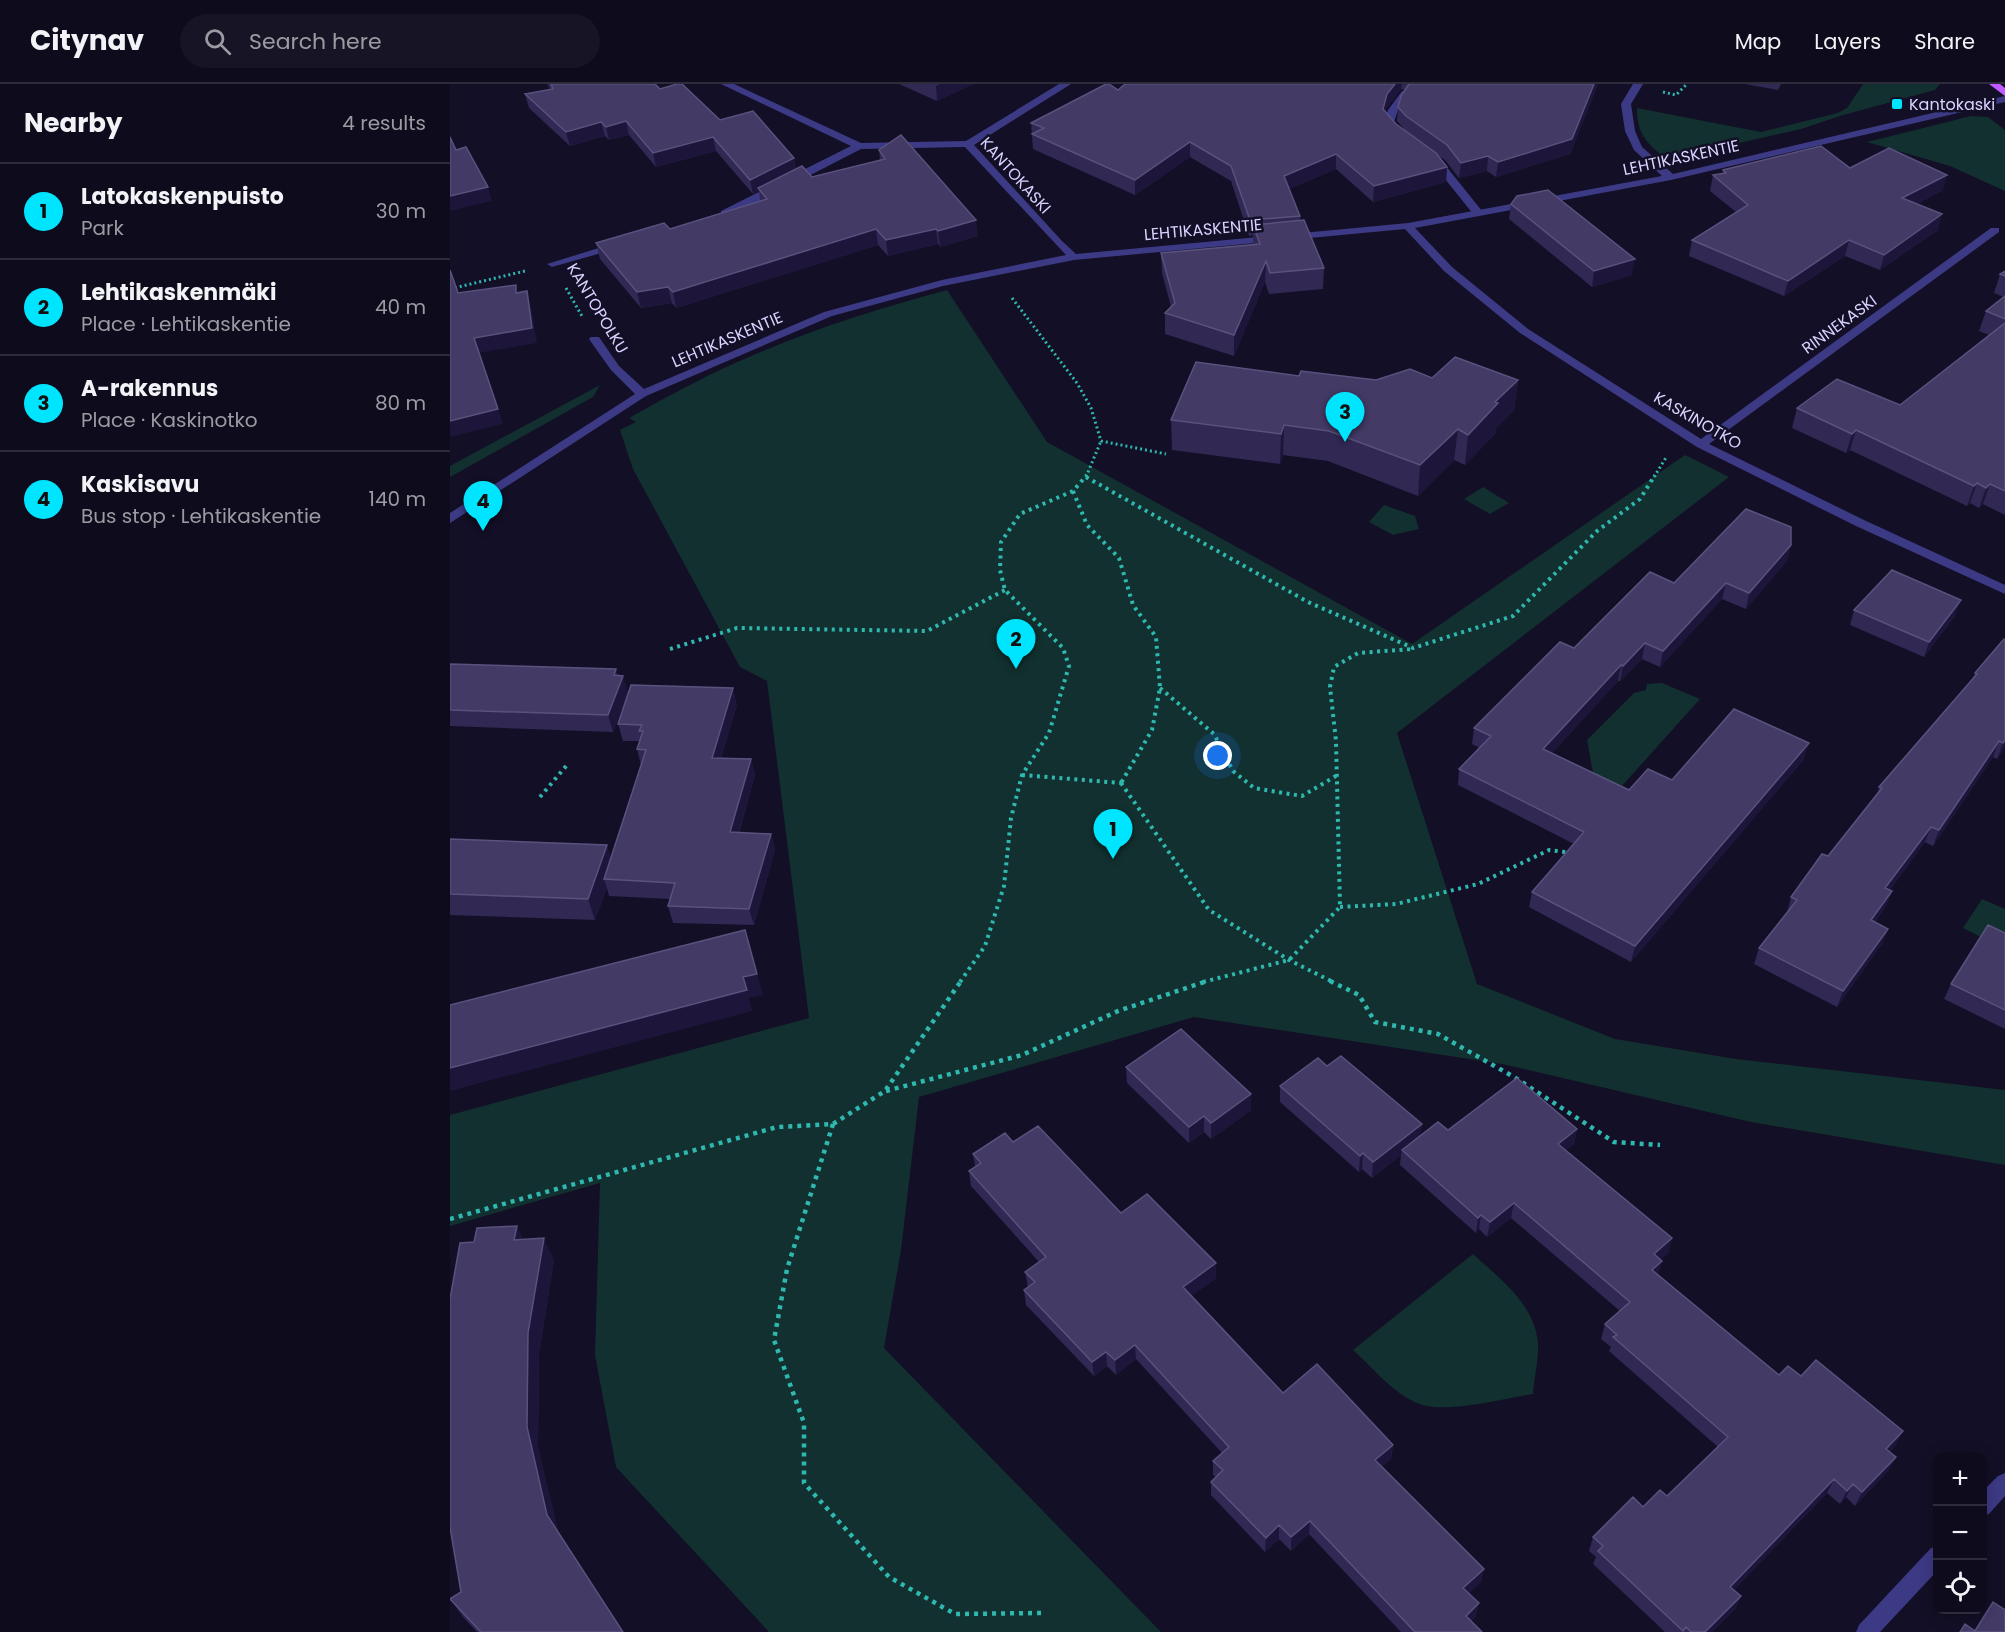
<!DOCTYPE html>
<meta charset="utf-8">
<style>
body{margin:0;font-family:Poppins,sans-serif;background:#171425;color:#f1f3f6}
.controls{position:absolute;right:18px;bottom:18px;display:grid;overflow:hidden;border-radius:12px;box-shadow:0 3px 15px #0003}
.controls button{width:54px;height:54px;display:grid;place-items:center;padding:0;border:0;border-bottom:2px solid #2e2b3b;background:#0e0b1c;color:#f1f3f6;font:30px sans-serif}
.you{position:absolute;left:768px;top:672px;width:21px;height:21px;margin:-15px;border:4px solid #fff;border-radius:50%;background:#1a73e8;box-shadow:0 0 0 9px #1a73e833}
.badge{display:grid;place-items:center;width:39px;height:39px;border-radius:50%;background:#00e5ff;color:#111;font-size:20px;font-weight:700}
.pin{position:absolute;translate:-50% -50px;filter:drop-shadow(0 2px 3px #0008)}
.pin::after{content:'';position:absolute;top:32px;width:21px;height:18px;background:inherit;clip-path:polygon(0 0,100% 0,50% 100%)}
.list{margin:0;padding:0;list-style:none}
h2{display:flex;justify-content:space-between;align-items:center;height:78px;margin:0;padding:0 24px;font-size:26px}
h2 small{font-size:20px;font-weight:400;color:#9b9ba3}
.list li{display:grid;grid-template-columns:39px 1fr auto;gap:18px;align-items:center;box-sizing:border-box;height:96px;padding:0 24px;border-top:2px solid #2e2b3b}
.list b{display:block;font-size:22px;white-space:nowrap}
.list p{margin:0;font-size:20px;white-space:nowrap;color:#9b9ba3}
.list em{font-size:20px;font-style:normal;color:#9b9ba3}
.icon{flex:none;width:33px;height:33px;fill:none;stroke:currentColor;stroke-width:2;stroke-linecap:round;stroke-linejoin:round}
.map{position:relative;flex:none;width:1555px;height:1548px;overflow:hidden}
header{display:flex;align-items:center;gap:36px;box-sizing:border-box;height:84px;padding:0 30px;background:#0e0b1c;border-bottom:2px solid #2e2b3b}
header strong{font-size:28px}
nav{display:flex;gap:33px;margin-inline-start:auto;font-size:21px}
.search{width:420px;height:54px;background:#171425;display:flex;align-items:center;gap:15px;box-sizing:border-box;padding:0 21px;border-radius:33px;color:#9b9ba3;font-size:22px}
main{display:flex}
aside{flex:1;background:#0e0b1c}
.map>svg:first-child{display:block}
.green{fill:#12302f}
.lines{fill:none;stroke-linecap:round;stroke-linejoin:round}
.path-far2{stroke:#2fb8b0;stroke-width:3;stroke-dasharray:2 3;stroke-linecap:butt}
.path-far1{stroke:#2fb8b0;stroke-width:4;stroke-dasharray:3 4.5;stroke-linecap:butt}
.path{stroke:#2fb8b0;stroke-width:4.5;stroke-dasharray:4 5;stroke-linecap:butt}
.service{fill:#3d3a85;fill-rule:evenodd}
.minor{fill:#3d3a85;fill-rule:evenodd}
.primary{fill:#c25bff;fill-rule:evenodd}
.wall{fill:#312854;fill-rule:evenodd}
.shaded-wall{fill:#1d163a}
.building{fill:#433a66;stroke:#5a527e;stroke-width:1.5}
.poi-dot{fill:#00e5ff;stroke:#130f26;stroke-width:2}
.labels{text-anchor:middle;stroke-width:5;stroke-linejoin:round;paint-order:stroke}
.far-poi-label{font-size:16px;fill:#d9d4ff;stroke:#130f26;text-anchor:start}
.far-street-label{font-size:16px;fill:#d9d4ff;stroke:#130f26}
</style>
<header>
<strong>Citynav</strong>
<div class="search"><svg class="icon" aria-label="search" viewBox="0 0 24 24"><circle cx="10" cy="10" r="6"/><path d="M15 15l6 6"/></svg>Search here</div>
<nav><a>Map</a><a>Layers</a><a>Share</a></nav>
</header>
<main>
<aside>
<h2>Nearby<small>4 results</small></h2>
<ul class="list">
<li><span class="badge">1</span><div><b>Latokaskenpuisto</b><p>Park</p></div><em>30 m</em></li>
<li><span class="badge">2</span><div><b>Lehtikaskenmäki</b><p>Place · Lehtikaskentie</p></div><em>40 m</em></li>
<li><span class="badge">3</span><div><b>A-rakennus</b><p>Place · Kaskinotko</p></div><em>80 m</em></li>
<li><span class="badge">4</span><div><b>Kaskisavu</b><p>Bus stop · Lehtikaskentie</p></div><em>140 m</em></li>
</ul>
</aside>
<div class="map">
<svg width="1555" height="1548" viewBox="0 0 1555 1548">
<rect width="100%" height="100%" fill="#130f26"/>
<path class="green" d="M1413 0H1490L1485 6 1390 32 1351 45 1241 70 1215 74C1195 58 1187 49 1187 24L1311 48 1388 29 1397 24Z
M1521 32 1538 33 1555 46V107L1500 82 1417 58Z
M497 206 597 358 962 560 1235 371 1279 393 947 649 1027 900 1165 955 1286 975 1555 1006V1081L1301 1038 1052 980 744 933 469 1013 451 1166 434 1264 711 1548H319L166 1383 145 1271 150 1099 0 1142V1031L359 934 317 597 290 583 183 385 170 346 186 338 179 334C220 311 262 288 306 270 368 243 432 224 497 206Z
M150 301 143 313 0 393V382Z
M1033 403 1059 419 1040 430 1014 415Z
M934 421 965 432 969 445 943 451 919 438Z
M1212 599 1250 615 1171 703 1143 689 1137 656 1184 609 1196 606 1197 600Z
M1532 815 1555 825V865L1513 844Z
M1023 1170C1050 1195 1084 1219 1088 1259 1089 1275 1084 1294 1083 1310 1055 1314 992 1331 967 1319 943 1309 922 1283 903 1266Z"/>
<g class="lines">
<path class="path-far2" d="M1213 8 1226 11 1237 0
M116 204 133 234
M0 205 75 187
M562 214 627 299 641 324 651 357 716 370
M636 393 651 357
M1204 393 1217 372"/>
<path class="path-far1" d="M636 393 858 518 963 564 1063 532 1147 447 1190 415 1205 391
M623 407 637 441 669 474 683 521 706 553 710 604 702 646 671 699
M220 565 287 544 477 547 555 506
M710 604 764 650 783 687 804 704 852 712 886 692
M572 691 671 699
M671 699 759 826 839 876 883 898
M90 713 117 681
M890 823 946 820 1028 800 1099 766 1122 769
M510 898 535 862 554 802 561 734 572 691 599 649 619 582 613 564 555 506 550 486 551 458 570 430 623 407 637 391
M753 898 839 876 890 823 886 657 880 603 884 583 908 569 962 565"/>
<path class="path" d="M880 897 909 911 925 938 988 950 1064 993 1164 1058 1210 1061
M436 1007 572 971 668 927 757 897
M383 1040 337 1185 324 1256 354 1339V1399L439 1493 505 1530 592 1529
M0 1135 327 1043 383 1040 435 1007 511 897"/>
<path class="service" d="M952 7 960 9 948 26 944 38 952 50 947 53 943 52 934 38 938 26Z
M983 70 987 71 1032 127V131H1024L979 75 978 73Z"/>
<path class="minor" d="M271 0H284L411 59 516 57 609 0H621L524 61 612 157 626 170 958 139 1212 92 1184 66 1175 47 1171 20 1183 0H1193L1181 20 1185 47 1192 63 1223 90 1555 12V18L1221 96 965 144 1002 183 1078 245 1251 355 1541 144H1549V148L1259 360 1414 436 1555 501V510L1406 442 1247 363 1070 249 994 187 955 145 624 176 493 202 382 232 196 312 0 439V429L185 310 161 286 139 255 141 253H149L169 282 194 305 374 228 492 196 616 171 515 63 411 65 289 128 271 131V127L401 62Z
M165 159 170 162 169 164 102 183 97 180Z
M1555 1389V1412L1539 1430 1532 1432V1408L1548 1392Z
M1488 1462V1486L1430 1548H1406L1409 1541 1481 1464Z"/>
<path class="primary" d="M1539 0H1550L1555 4V12Z"/>
</g>
<path class="wall" d="M97 0H205L210 5 344 74 346 85 362 93 430 76 429 66 528 152 490 163 488 160 438 172 428 161 226 224 222 219 191 224 150 175 146 159 220 145 310 117 309 107 303 110 266 67 206 83 179 51 159 56 155 52 120 62 79 24 75 10 100 5Z
M449 0H523L487 17Z
M675 0H1148L1120 70 1046 93 1037 87 1009 94 995 76 986 70 997 83 996 98 923 118 886 85 839 105 850 132V137L874 184 873 205 819 210 815 198 784 272 715 250V229L721 223 712 189 711 169 803 161V151L799 152 781 97 740 73 685 111 583 65 581 39 668 6ZM951 5 955 6 948 23 947 37 955 46 946 40 935 27 936 25Z
M1295 0H1331L1328 6Z
M1400 84 1493 106 1467 120 1488 146 1430 186 1395 172 1334 212 1239 172 1242 156 1286 128 1260 107 1263 91 1272 89 1273 86Z
M1061 120 1182 191 1142 203 1059 135Z
M1555 187V431L1533 420 1529 424 1520 419 1517 422 1400 366 1396 369 1342 344 1347 324 1450 321 1539 251 1529 247 1536 227 1554 213 1544 209 1550 190Z
M849 292 926 296 982 294 1068 296 1064 326 1046 344 1045 350 1015 381 1004 376 968 412 878 377 833 371 830 380 722 366 721 336Z
M1341 461 1337 477 1296 525 1272 515 1210 583 1192 575 1170 597H1168L1102 669 1179 706 1222 696 1354 675 1181 878 1079 823 1082 808 1124 760 1008 701 1009 685 1030 664 1022 660 1024 644 1124 564 1224 499Z
M1404 526 1505 532 1474 573 1400 541Z
M1555 555V663L1547 675 1543 673 1483 762 1475 758 1440 806 1442 807 1436 822 1425 838 1438 845 1432 860 1387 923 1304 880 1309 864 1337 829 1341 813 1378 772 1427 711 1429 703 1522 596 1525 589Z
M0 580 166 585 168 592 178 608 163 648 0 642Z
M287 621 271 674 301 675 305 691 289 749 321 750 325 766 304 841 223 839 218 822 220 815 159 812 157 804 145 836 0 831V755L161 773 191 681 187 665 190 657H173L168 640Z
M1555 849V945L1494 915 1501 900Z
M877 982 972 1040 970 1052 998 1046 1127 1045 1124 1060 1116 1066 1222 1154 1218 1169 1211 1175 1208 1191 1329 1291 1351 1292 1446 1361 1440 1368 1446 1373 1438 1387 1405 1422 1396 1413 1390 1420 1377 1409 1284 1506 1291 1512 1285 1525 1262 1548H1215L1143 1480 1146 1473 1139 1467 1143 1453 1193 1423 1217 1412 1268 1363 1159 1267 1161 1263 1151 1255 1155 1240 1170 1227 1061 1134 1037 1153 1029 1145 1026 1149 950 1081 951 1071 922 1094 912 1085 909 1088 830 1018V1002Z
M676 983 801 1010V1026L761 1055 754 1048 739 1059 677 999Z
M563 1058 766 1194 741 1212 833 1309 943 1361 941 1375 931 1383 1034 1485 1031 1498 1019 1509 1026 1532 1021 1537 1032 1548H951L859 1450 841 1467 829 1455 815 1468 761 1411V1398L766 1393 763 1391V1377L772 1369 686 1275 666 1291 657 1282 644 1292 576 1221 574 1206 578 1203 575 1188 589 1178 521 1102 519 1087 525 1082 523 1070Z
M73 1155 104 1176 89 1270 88 1364 108 1447 173 1548H27L14 1534 0 1515 11 1508 24 1158Z
M1543 1518 1555 1548 1524 1547 1534 1531Z"/>
<path class="shaded-wall" d="M490 0H523L487 17 486 2Z
M945 0H952L951 5 936 25 932 39 933 25 937 10Z
M1144 0H1148L1120 70 1046 93 1048 78Z
M176 37 179 51 159 56 156 43Z
M151 38 155 52 120 62 116 48Z
M263 53 266 67 206 83 203 69Z
M740 58V73L685 111V96Z
M886 70V85L834 107V92Z
M1038 72 1037 87 1009 94 1011 79Z
M344 74 346 88 308 104 309 107 303 110 300 96Z
M997 83 996 98 923 118 924 102Z
M1497 91 1493 106 1448 130 1452 114Z
M38 103 42 117 0 127V112Z
M1492 130 1488 146 1430 186 1434 171Z
M526 136 528 152 490 163 488 147Z
M426 145 428 161 226 224 223 208Z
M486 145 488 160 438 172 436 156Z
M1399 156 1395 172 1334 212 1338 197Z
M1185 175 1182 191 1142 203 1144 187Z
M816 177 815 198 784 272V251Z
M218 203 222 219 191 224 187 208Z
M77 207 81 222 87 259 28 269 24 254Z
M1068 296 1064 326 1046 344 1045 350 1015 381 1018 351 1045 318Z
M48 325 53 340 0 353V337Z
M834 341 833 371 830 380 831 350Z
M1008 345 1004 376 968 412 970 381Z
M1406 346 1400 366 1396 369 1402 350Z
M1527 399 1520 419 1517 422 1524 402Z
M1540 400 1533 420 1529 424 1536 404Z
M1341 461 1337 477 1296 525 1299 509Z
M1276 499 1272 515 1210 583 1213 567Z
M1511 516 1505 532 1474 573 1479 558Z
M1195 559 1192 575 1170 597 1173 582Z
M1171 581 1168 597 1091 681 1093 665Z
M166 585 170 599 173 592 178 608 163 648 158 631 164 591Z
M283 604 287 621 266 690 262 674Z
M1555 656V663L1547 675 1553 659Z
M1549 657 1543 673 1483 762 1489 746Z
M1359 659 1354 675 1181 878 1185 862Z
M301 675 305 691 284 765 280 748Z
M1481 743 1475 758 1430 820 1435 804Z
M321 750 325 766 304 841 299 825Z
M157 761 164 783 154 795 157 804 145 836 138 815Z
M1442 807 1436 822 1415 851 1421 836Z
M1438 845 1432 860 1387 923 1393 907Z
M295 846 313 911 299 914 302 927 0 1007V984L293 893Z
M801 1010V1026L761 1055V1039Z
M754 1032V1048L739 1059V1043Z
M972 1040 970 1056 952 1066 951 1071 922 1094 923 1078Z
M1127 1045 1124 1060 1105 1075 1108 1060Z
M913 1069 912 1085 909 1088 910 1072Z
M1064 1119 1061 1134 1037 1153 1040 1138Z
M1031 1131 1029 1145 1026 1149 1028 1134Z
M67 1142 77 1164 64 1156Z
M94 1154 104 1176 89 1270 88 1364 109 1451 97 1431 77 1343 78 1249Z
M1222 1154 1218 1169 1200 1185 1204 1170Z
M1212 1177 1208 1191 1202 1186Z
M766 1179V1194L733 1218V1203Z
M685 1261 686 1275 666 1291 665 1276Z
M656 1268 657 1282 644 1292 642 1278Z
M1453 1347 1446 1361 1429 1379 1436 1365Z
M943 1361 941 1375 923 1390 925 1376Z
M1446 1373 1438 1387 1405 1422 1412 1408Z
M1384 1395 1377 1409 1275 1516 1280 1503Z
M1403 1400 1396 1413 1390 1420 1397 1407Z
M860 1437 859 1450 841 1467V1453Z
M829 1441V1455L815 1468 816 1454Z
M1034 1485 1031 1498 1011 1517 1013 1504Z
M1291 1512 1285 1525 1262 1548H1255Z
M1029 1519 1026 1532 1013 1545 1016 1532Z"/>
<path class="building" d="M101 0H205L210 5 227 0H232L270 36 303 27 344 74 300 96 263 53 203 69 176 37 156 43 151 38 116 48 75 10 103 5Z
M656 0H659L668 6 675 0H945L937 10 933 25 946 40 986 69 997 83 924 102 886 70 834 92 850 132 800 136 781 82 740 58 685 96 582 50 594 44 581 39Z
M959 0H1144L1122 55 1048 78 1038 72 1011 79 997 61 956 32 948 23 951 12Z
M451 51 526 136 488 147 486 145 436 156 426 145 223 208 218 203 187 208 146 159 214 139 220 145 317 115 308 104 352 82 362 93 435 75 429 66Z
M0 53 6 66 16 63 38 103 0 112Z
M1371 62 1400 84 1439 64 1497 91 1452 114 1492 130 1434 171 1399 156 1338 197 1242 156 1298 121 1263 91 1276 89 1273 86Z
M1098 106 1185 175 1144 187 1061 120 1067 112Z
M854 136 874 184 820 189 816 177 784 251 715 229 725 219 711 169 810 160 803 141Z
M0 186 8 209 66 201V209L77 207 82 244 24 254 48 325 0 337Z
M1555 187V192L1550 190Z
M1555 212V235L1536 227Z
M1555 239V407L1540 400 1536 404 1527 399 1524 402 1406 346 1402 350 1347 324 1387 295 1450 321Z
M1005 273 1068 296 1045 318 1048 319 1018 351 1008 345 970 381 879 347 834 341 831 350 721 336 746 278 849 292 851 287 926 296 960 285 982 294Z
M1296 425 1341 443V461L1299 509 1276 499 1213 567 1195 559 1173 582 1171 581 1093 665 1179 706 1198 685 1222 696 1284 625 1359 659 1185 862 1082 808 1134 748 1009 685 1041 652 1024 644 1110 558 1124 564 1200 488 1224 499Z
M1442 486 1511 516 1479 558 1404 526Z
M1554 555H1555V656L1553 659 1549 657 1489 746 1481 743 1435 804 1442 807 1421 836 1438 845 1393 907 1309 864 1347 816 1341 813 1372 770 1378 772 1432 704 1429 703 1527 590 1525 589Z
M0 580 166 585 164 591 173 592 158 631 0 626Z
M181 601 283 604 262 674 301 675 280 748 321 750 299 825 218 822 225 799 154 795 196 666 187 665 193 647H189L192 641 168 640Z
M0 755 157 761 138 815 0 810Z
M1538 841 1555 849V926L1501 900Z
M295 846 307 890 293 893 297 906 0 984V921Z
M731 945 801 1010 761 1039 754 1032 739 1043 676 983Z
M891 972 972 1040 923 1078 913 1069 910 1072 830 1002 868 974 877 982Z
M1067 994 1127 1045 1108 1060 1222 1154 1204 1170 1212 1177 1202 1186 1329 1291 1338 1282 1351 1292 1366 1276 1453 1347 1436 1365 1446 1373 1412 1408 1403 1400 1397 1407 1384 1395 1280 1503 1291 1512 1255 1548H1241L1236 1543 1233 1547 1148 1467 1153 1462 1143 1453 1183 1413 1193 1423 1210 1406 1217 1412 1278 1353 1163 1253 1167 1251 1155 1240 1180 1218 1064 1119 1040 1138 1031 1131 1028 1134 952 1066 988 1038 998 1046Z
M588 1042 671 1129 697 1110 766 1179 733 1203 833 1309 867 1280 943 1361 925 1376 1034 1485 1013 1504 1029 1519 1016 1532 1032 1548H965L860 1437 841 1453 829 1441 816 1454 761 1398 773 1386 763 1377 779 1363 685 1261 665 1276 656 1268 642 1278 574 1206 585 1198 575 1188 596 1173 519 1087 531 1079 523 1070 555 1049 563 1058Z
M67 1142 64 1156 94 1154 78 1249 77 1343 97 1431 173 1548H31L0 1515 11 1508 0 1443V1215L10 1159 24 1158 27 1144Z
M1543 1518 1555 1526V1548H1510L1515 1540 1525 1547Z"/>
<rect class="poi-dot" x="1441" y="14" width="12" height="12" rx="3"/>
<g class="labels">
<g class="far-poi-label">
<text x="1459" y="26">Kantokaski</text>
</g>
<g class="far-street-label">
<text transform="translate(1231 73) rotate(-12)" y="6">LEHTIKASKENTIE</text>
<text transform="translate(566 91) rotate(48)" y="6">KANTOKASKI</text>
<text transform="translate(753 145) rotate(-5)" y="6">LEHTIKASKENTIE</text>
<text transform="translate(148 224) rotate(59)" y="6">KANTOPOLKU</text>
<text transform="translate(1389 240) rotate(-36)" y="6">RINNEKASKI</text>
<text transform="translate(277 255) rotate(-23)" y="6">LEHTIKASKENTIE</text>
<text transform="translate(1248 336) rotate(30)" y="6">KASKINOTKO</text>
</g>
</g>
</svg>
<div class="controls">
<button>+</button>
<button>−</button>
<button><svg class="icon" aria-label="locate" viewBox="0 0 24 24"><circle cx="12" cy="12" r="6"/><path d="M12 2v4M12 18v4M2 12h4M18 12h4"/></svg></button>
</div>
<div class="you"></div>
<div class="pin badge" style="left:663px;top:775px">1</div>
<div class="pin badge" style="left:566px;top:585px">2</div>
<div class="pin badge" style="left:895px;top:358px">3</div>
<div class="pin badge" style="left:33px;top:447px">4</div>
</div>
</main>
